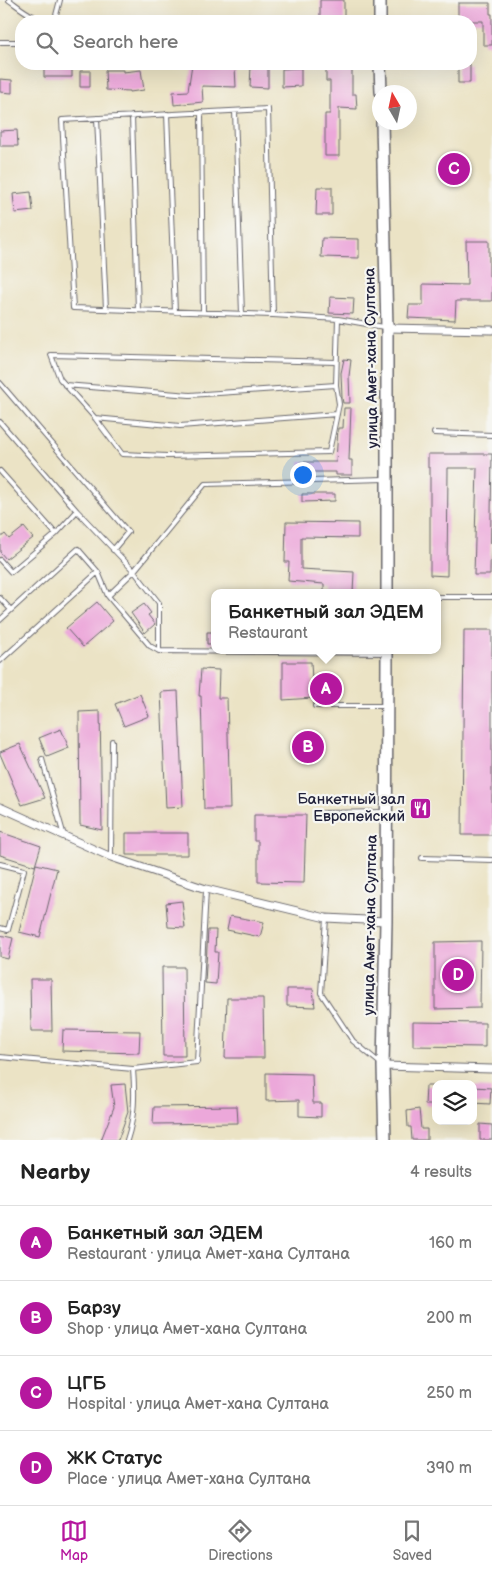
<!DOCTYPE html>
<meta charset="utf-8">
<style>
body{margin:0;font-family:"Balsamiq Sans",sans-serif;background:#f2f2f2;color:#222}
.controls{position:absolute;right:15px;bottom:15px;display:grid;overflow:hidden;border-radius:10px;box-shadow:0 5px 20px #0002}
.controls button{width:45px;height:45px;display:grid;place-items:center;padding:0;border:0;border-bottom:1px solid #e0e0e0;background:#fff;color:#222;font:25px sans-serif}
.compass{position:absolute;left:372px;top:85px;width:45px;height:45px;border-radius:50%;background:#fff;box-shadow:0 5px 20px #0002;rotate:351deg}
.you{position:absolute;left:302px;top:474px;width:18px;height:18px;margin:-12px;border:4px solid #fff;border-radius:50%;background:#1a73e8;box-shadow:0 0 0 8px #1a73e833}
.badge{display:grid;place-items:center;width:32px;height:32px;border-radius:50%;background:#b5179e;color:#fff;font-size:16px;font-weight:700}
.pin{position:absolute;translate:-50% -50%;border:2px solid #fff;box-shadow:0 1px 5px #0006}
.popup{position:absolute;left:211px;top:589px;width:230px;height:65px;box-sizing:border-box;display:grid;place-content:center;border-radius:10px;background:#fff;filter:drop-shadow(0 1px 4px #0005);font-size:16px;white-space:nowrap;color:#767676}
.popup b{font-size:19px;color:#222}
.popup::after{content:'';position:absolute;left:50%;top:100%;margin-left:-10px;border:10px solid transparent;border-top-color:#fff}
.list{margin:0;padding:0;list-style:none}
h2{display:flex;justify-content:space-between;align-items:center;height:65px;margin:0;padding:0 20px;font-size:21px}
h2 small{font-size:16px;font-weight:400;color:#767676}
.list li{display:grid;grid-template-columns:32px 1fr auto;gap:15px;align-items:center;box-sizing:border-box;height:75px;padding:0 20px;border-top:1px solid #e0e0e0}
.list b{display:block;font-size:19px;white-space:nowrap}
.list p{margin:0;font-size:16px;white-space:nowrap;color:#767676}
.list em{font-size:16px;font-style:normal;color:#767676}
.icon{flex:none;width:28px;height:28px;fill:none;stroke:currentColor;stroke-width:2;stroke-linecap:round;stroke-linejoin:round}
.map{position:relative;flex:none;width:492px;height:1140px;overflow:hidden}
.search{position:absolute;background:#fff;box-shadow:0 5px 20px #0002;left:15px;right:15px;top:15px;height:55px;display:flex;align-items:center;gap:12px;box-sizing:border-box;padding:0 18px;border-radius:20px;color:#767676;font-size:19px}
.sheet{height:365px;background:#fff}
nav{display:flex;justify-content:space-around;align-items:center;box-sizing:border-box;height:70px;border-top:1px solid #e0e0e0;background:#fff;font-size:14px;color:#767676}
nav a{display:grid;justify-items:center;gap:2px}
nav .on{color:#b5179e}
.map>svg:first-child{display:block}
.building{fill:#eca8da}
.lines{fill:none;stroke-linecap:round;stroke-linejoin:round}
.lane-casing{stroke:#68666b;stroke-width:6}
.street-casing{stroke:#68666b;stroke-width:9}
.primary-casing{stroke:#68666b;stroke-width:14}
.lane{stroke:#fff;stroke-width:4}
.street{stroke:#fff;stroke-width:7}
.primary{stroke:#fff;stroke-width:11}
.labels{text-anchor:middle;stroke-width:4.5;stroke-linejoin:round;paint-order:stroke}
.street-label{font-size:15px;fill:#22223b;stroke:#f6f6f2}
.poi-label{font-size:15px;fill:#22223b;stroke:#f6f6f2;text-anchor:end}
</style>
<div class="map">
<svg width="492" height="1140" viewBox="0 0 492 1140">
<rect width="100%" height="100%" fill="#f6f6f2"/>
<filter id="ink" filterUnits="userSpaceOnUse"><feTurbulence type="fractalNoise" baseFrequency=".02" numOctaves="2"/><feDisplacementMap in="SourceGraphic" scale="10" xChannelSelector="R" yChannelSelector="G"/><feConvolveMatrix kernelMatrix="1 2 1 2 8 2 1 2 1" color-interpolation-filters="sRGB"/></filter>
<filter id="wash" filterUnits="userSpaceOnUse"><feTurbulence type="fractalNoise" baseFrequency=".0096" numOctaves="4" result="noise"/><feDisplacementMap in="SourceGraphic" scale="20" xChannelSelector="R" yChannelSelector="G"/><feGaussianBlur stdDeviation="1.12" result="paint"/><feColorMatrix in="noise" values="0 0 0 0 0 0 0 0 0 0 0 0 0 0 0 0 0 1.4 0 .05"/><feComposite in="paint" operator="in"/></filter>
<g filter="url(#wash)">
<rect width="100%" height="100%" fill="#ebe3c5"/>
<g id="blocks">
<path class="building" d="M320 0H344V21H320Z
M458 3H490V14H492V45H483V21H458Z
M44 64H72V77H44Z
M192 64 235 66 236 87 202 86 203 102 174 105 173 92 188 91Z
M326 64H352V94H356L357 109 339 108V156H325V114H330V81H326Z
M458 64H470V83H458Z
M251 65H268V88L250 87Z
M301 68V86L282 87V69Z
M105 70H123V72L141 70 144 90 130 92V91L106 90Z
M80 71H90V87H80Z
M0 79 12 80V93L0 92Z
M17 130 18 146H0V131Z
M317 187H332V215H316Z
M31 192 33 211 15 213 13 194Z
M322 238 359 239V258L321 257Z
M466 241H489V276H492V301H456L455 320 408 318 409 305H423V284L467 285Z
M330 297 354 298 353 314 329 313Z
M344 359 351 360 349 376 350 403H343L342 398 341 373Z
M344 408H351L349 460H352V475H336V472H300V462H336L338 428H343Z
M428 454H492L490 575H474L477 468H448L447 576 430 575V468H428Z
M302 494H335V501L302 502Z
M286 522 358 523V538L301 537V569L354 572 353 593H324V584L288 581 289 562H285Z
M24 527 33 538 6 559 0 552V538L5 534 9 539Z
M97 602 113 621 83 647 66 628Z
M144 604 151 613 148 615 155 624 145 633 131 613Z
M464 630H492V835H462Z
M207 632H215V644H207Z
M283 662H311L313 698 283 700Z
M201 669 219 670 218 698H227L230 809H204L201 696H199Z
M178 691 183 807 166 808 161 692Z
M140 694 149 716 124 726 115 704Z
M100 711 102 830 80 825 79 712Z
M61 729 69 748 47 757 39 738Z
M20 744 45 798 22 805 0 754V752Z
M254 815H306L304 883 258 882V841H254Z
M0 832 41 846 35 866 0 855Z
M126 833H188V855H126Z
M36 864 57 869 40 937 19 932Z
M182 901 185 928 168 927 166 903Z
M230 916 264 922 260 937 227 930Z
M208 930H216L215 952H218L216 984 205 983Z
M0 935 13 938 8 959 0 957Z
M481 941 480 1008 435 1009V942Z
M162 967H184L185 1056H163Z
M30 979H51L52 1031H31Z
M287 989H313L315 1007 287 1006Z
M227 998H263L264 1058H225Z
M413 1022 485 1023V1047L413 1046Z
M63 1030 140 1031 139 1053 62 1051Z
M266 1073 312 1074 313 1103H321V1117L299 1116V1100L266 1101Z
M125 1084 128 1112 118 1140H101L114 1107 111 1085Z
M426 1086H436V1105H425Z
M473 1087 491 1088 490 1104 473 1103Z
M237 1106 238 1123 153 1124 154 1107Z
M419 1109 421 1129H427V1140H412L411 1127H408L407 1111Z
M480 1124 492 1125V1140H480Z"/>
</g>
</g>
<g filter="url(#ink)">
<use href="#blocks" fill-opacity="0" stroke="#68666b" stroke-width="1"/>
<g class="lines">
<defs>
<path id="lane" d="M9 0C22 9 38 24 55 19L60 0
M0 42H21
M235 111 242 314
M201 112 203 312
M167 114 175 312
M132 116 138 310
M97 118 106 309
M273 315 268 109 62 120 73 308 273 315 338 319 384 327
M336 362 51 355 60 379 95 418 122 454 167 456 329 452 339 404 336 385 338 319
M0 383 128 532 113 550
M65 385 190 395 336 385
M95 418 180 426 337 414
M0 422 77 511 134 571 205 484 385 479
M434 433 492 435
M0 471 56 534
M0 560 11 572 56 534 77 511
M437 597H492
M0 598 11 610
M0 620 78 549 98 572 108 596
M159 651 150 646 108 596 134 571 159 603V651L385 653
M0 661 98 572
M315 706H385
M42 759 64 836
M322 813 384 812
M111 857 112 741
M422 858 492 860
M0 864 24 870 8 930 0 928
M326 918 321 993 353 1041 380 1063
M0 1057 133 1069 197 1062 206 890
M127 1140C135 1116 135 1094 133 1069"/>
<path id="street" d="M387 328 492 330
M0 807 111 857 206 889 326 918 386 921
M383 1066 492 1069"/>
<path id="primary" d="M380 21V0
M380 64 381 92
M382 122 387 328V593
M385 1140 383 1066 386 921 387 650"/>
</defs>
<use href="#lane" class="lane-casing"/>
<use href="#street" class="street-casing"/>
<use href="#primary" class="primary-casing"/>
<use href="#lane" class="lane"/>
<use href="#street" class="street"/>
<use href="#primary" class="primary"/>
</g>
</g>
<defs>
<symbol id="restaurant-square" viewBox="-11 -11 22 22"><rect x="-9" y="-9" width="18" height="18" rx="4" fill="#b5179e" stroke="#f6f6f2"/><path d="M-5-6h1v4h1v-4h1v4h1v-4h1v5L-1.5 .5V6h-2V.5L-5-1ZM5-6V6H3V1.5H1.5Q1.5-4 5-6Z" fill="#fff"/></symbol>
</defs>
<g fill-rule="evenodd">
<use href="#restaurant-square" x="408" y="796" width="25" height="25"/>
</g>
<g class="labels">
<g class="street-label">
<text transform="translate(371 358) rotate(-91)" y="5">улица Амет-хана Султана</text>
<text transform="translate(370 925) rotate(-89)" y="5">улица Амет-хана Султана</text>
</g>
<g class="poi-label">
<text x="405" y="804">Банкетный зал<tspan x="405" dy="17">Европейский</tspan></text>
</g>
</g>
</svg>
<div class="controls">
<button><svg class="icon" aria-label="layers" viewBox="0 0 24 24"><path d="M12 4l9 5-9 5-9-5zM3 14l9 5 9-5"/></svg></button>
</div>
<svg class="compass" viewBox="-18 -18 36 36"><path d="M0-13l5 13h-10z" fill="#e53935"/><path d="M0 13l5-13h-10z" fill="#767676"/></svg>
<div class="you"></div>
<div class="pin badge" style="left:326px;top:689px">A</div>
<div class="popup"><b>Банкетный зал ЭДЕМ</b>Restaurant</div>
<div class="pin badge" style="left:308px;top:747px">B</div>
<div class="pin badge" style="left:454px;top:169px">C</div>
<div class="pin badge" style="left:458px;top:975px">D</div>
<div class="search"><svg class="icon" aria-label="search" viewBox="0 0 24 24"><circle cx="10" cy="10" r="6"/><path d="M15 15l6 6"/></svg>Search here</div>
</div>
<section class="sheet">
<h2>Nearby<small>4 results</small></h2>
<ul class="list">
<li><span class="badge">A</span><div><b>Банкетный зал ЭДЕМ</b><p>Restaurant · улица Амет-хана Султана</p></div><em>160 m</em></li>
<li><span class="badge">B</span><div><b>Барзу</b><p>Shop · улица Амет-хана Султана</p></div><em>200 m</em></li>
<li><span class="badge">C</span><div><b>ЦГБ</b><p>Hospital · улица Амет-хана Султана</p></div><em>250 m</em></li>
<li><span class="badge">D</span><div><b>ЖК Статус</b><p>Place · улица Амет-хана Султана</p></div><em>390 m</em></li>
</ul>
</section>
<nav>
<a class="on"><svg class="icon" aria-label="map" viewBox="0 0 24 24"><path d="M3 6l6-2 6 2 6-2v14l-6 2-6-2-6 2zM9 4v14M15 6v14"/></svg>Map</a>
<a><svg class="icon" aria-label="directions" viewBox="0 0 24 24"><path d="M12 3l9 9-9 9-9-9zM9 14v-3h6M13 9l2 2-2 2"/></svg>Directions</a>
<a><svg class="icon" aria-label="saved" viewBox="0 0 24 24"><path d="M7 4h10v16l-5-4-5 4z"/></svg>Saved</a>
</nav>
